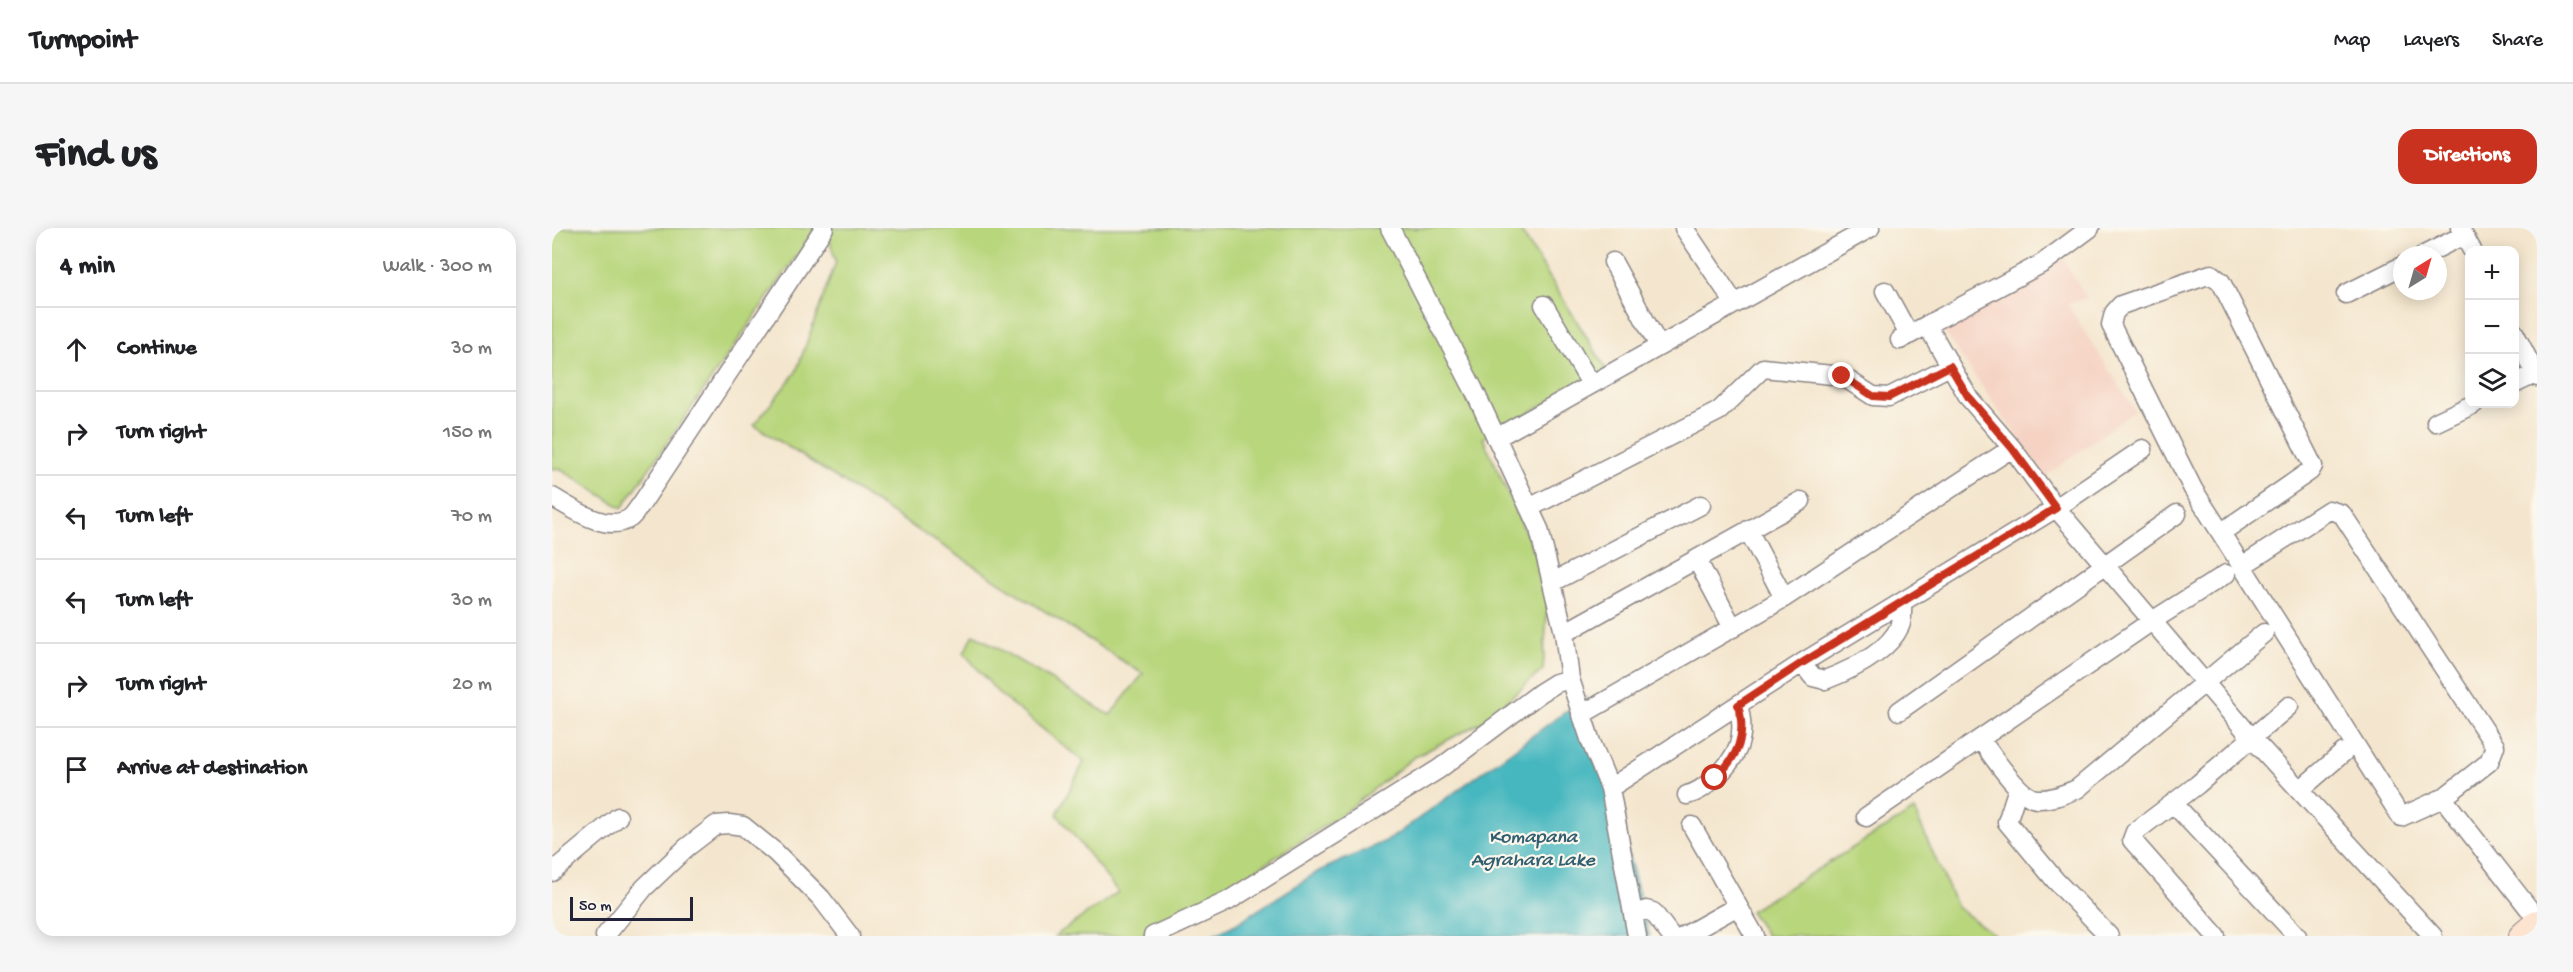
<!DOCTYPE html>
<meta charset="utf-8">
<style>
body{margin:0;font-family:"Gochi Hand",sans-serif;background:#f6f6f6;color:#202124}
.controls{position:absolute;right:18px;top:18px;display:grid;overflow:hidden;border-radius:12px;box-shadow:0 3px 15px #0003}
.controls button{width:54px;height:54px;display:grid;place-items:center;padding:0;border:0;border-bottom:2px solid #e0e0e0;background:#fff;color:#202124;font:30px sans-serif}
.compass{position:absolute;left:1841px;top:18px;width:54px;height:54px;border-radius:50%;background:#fff;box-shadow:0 3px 15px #0003;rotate:37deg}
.scale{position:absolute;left:18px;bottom:15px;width:123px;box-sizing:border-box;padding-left:6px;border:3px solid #22223b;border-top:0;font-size:16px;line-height:21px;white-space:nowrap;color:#22223b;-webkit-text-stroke:4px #fbf7ec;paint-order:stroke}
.stop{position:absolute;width:18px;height:18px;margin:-14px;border:4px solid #c8321e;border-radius:50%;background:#fff}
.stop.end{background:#c8321e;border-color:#fff;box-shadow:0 2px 6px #0008}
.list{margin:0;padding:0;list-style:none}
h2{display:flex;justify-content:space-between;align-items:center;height:78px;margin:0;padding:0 24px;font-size:26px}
h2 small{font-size:20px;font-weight:400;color:#757577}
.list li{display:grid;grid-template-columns:39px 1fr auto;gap:18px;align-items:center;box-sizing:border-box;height:84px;padding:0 24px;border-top:2px solid #e0e0e0}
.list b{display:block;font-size:22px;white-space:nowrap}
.list em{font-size:20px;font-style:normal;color:#757577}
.icon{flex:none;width:33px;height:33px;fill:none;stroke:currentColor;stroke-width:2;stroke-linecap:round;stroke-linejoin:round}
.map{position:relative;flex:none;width:1985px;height:708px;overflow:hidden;border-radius:18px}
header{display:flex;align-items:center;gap:36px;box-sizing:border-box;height:84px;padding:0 30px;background:#fff;border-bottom:2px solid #e0e0e0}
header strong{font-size:28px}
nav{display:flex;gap:33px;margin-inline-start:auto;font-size:21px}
.intro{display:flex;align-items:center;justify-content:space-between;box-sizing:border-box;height:144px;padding:0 36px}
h1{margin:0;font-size:42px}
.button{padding:15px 27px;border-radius:18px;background:#c8321e;color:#fff;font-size:21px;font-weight:700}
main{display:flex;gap:36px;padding:0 36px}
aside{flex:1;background:#fff;border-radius:18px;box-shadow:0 3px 15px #0003}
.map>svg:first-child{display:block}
.built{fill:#f5d2c2}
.green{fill:#b8d67c;stroke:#6d7c5c;stroke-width:1.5}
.water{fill:#47b7bf;stroke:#346c7d;stroke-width:1.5}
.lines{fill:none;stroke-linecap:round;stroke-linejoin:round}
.street-casing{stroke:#8b8484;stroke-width:21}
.secondary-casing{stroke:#8b8484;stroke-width:28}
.street{stroke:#fff;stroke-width:18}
.secondary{stroke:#fde4d1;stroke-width:26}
.route{stroke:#c8321e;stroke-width:8}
.labels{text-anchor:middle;stroke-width:4.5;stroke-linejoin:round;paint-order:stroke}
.water-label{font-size:20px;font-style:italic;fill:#315e70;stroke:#fbf7ec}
</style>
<header>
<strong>Turnpoint</strong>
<nav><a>Map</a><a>Layers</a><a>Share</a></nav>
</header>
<div class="intro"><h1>Find us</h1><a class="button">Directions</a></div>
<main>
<aside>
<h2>4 min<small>Walk · 300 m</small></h2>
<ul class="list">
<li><svg class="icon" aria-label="ahead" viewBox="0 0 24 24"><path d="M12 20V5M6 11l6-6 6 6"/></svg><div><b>Continue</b></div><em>30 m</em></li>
<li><svg class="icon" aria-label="right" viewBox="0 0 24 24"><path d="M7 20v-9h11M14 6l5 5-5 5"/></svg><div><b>Turn right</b></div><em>150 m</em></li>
<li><svg class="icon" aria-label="left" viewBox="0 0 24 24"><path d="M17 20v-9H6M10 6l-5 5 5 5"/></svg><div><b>Turn left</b></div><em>70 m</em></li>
<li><svg class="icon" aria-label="left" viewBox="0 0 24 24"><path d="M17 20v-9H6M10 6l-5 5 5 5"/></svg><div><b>Turn left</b></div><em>30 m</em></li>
<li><svg class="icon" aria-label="right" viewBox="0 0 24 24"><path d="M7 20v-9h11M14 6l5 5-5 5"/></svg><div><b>Turn right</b></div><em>20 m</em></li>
<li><svg class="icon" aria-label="arrive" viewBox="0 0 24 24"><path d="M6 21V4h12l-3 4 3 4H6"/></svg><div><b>Arrive at destination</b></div></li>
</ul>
</aside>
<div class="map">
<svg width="1985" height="708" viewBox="0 0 1985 708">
<rect width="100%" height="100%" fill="#fbf7ec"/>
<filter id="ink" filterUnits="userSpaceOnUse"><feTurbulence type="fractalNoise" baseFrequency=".0167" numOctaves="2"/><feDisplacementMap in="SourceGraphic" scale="12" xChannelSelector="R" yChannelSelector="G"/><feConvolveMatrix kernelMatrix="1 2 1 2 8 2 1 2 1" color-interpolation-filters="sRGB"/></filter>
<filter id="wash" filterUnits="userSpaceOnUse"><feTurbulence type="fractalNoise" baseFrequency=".008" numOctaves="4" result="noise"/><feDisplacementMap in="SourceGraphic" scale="24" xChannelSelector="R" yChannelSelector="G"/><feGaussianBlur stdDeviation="1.35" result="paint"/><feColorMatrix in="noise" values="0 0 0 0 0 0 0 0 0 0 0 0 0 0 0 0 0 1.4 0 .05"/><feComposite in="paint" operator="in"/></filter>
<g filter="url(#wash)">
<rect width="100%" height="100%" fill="#f4e6ce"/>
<path class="built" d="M1511 31 1535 70 1515 76 1583 182 1493 249 1390 101Z"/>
<path class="green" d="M0 0H264L70 280 7 240 0 241Z
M274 0H967L1055 142 931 210 997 356 991 442 930 494 861 530 788 588 651 676 587 708H503L566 664 505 586 532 534 447 466 412 425 422 406 558 487 591 446 202 197 244 144 284 34Z
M1362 582 1405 679 1444 708H1215L1198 683Z"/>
<path class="water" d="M1034 469 1098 708H660L684 696 767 643 838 611Z"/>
</g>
<g filter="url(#ink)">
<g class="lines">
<defs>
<path id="street" d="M838 0 922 162 987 301 1012 405
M1132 0 1183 76
M1908 0 1920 22
M1872 27 1912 7
M1061 34 1107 118
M1333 63 1357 107
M1794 66 1850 38
M992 77 1039 156
M1375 97 1491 35 1538 0
M1962 104 1985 149
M1348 112 1375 97 1417 170 1460 220 1504 280 1699 509 1881 708
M1962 156 1983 146
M1884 194 1922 176
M944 210 1318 0
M0 269C20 280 55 306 78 290 82 287 86 280 90 275L272 0
M1249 273 1012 405 1018 451 1039 514 1058 560 1250 435 1504 280 1591 221
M977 280 1167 183 1211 140 1290 148 1321 168 1337 169 1398 138
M1196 302 1232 370
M1670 304 1758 243 1761 238 1669 54 1659 46 1569 77 1562 85 1559 97 1641 261 1849 589 1891 570
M1145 332 1181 400
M1690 338 1777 282 1790 286 1943 518 1937 534 1891 570 1985 691
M1001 354 1149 277
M1250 435 1261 449 1273 452C1299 442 1336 425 1348 398 1351 392 1350 382 1350 375
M1347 483 1625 286
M1029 487 1232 370 1460 220
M1428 511C1439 525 1467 570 1485 571 1499 572 1512 566 1525 561L1712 405
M1058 560 1085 708
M1466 560 1455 594 1503 652 1557 708
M1748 562 1792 524
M1135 567C1147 564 1153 558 1163 550 1186 529 1195 509 1186 477
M1621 575 1745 708
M1314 589 1600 393 1674 346
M1140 598 1203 708
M0 644 66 589
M1081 686 1094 682 1101 684 1119 708
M53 708 92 660 134 620 164 597 177 596 191 598 223 624 269 670 298 708
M601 708 676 673 887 541 988 465 1004 455 1018 451
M1132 708 1186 678
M1664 708 1580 612 1583 604 1645 557 1737 478"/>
<path id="secondary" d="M1970 708 1985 695"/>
</defs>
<use href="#street" class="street-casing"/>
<use href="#secondary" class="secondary-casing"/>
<use href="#street" class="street"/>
<use href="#secondary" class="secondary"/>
</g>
</g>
<g class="lines" filter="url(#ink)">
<path class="route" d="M1163 550C1186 529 1195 508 1186 477L1250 435 1504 280 1460 220 1417 170 1398 138 1337 169 1321 168 1290 148"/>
</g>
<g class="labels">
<g class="water-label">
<text x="981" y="614">Komapana<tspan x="981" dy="23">Agrahara Lake</tspan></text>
</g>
</g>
</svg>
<div class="controls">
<button>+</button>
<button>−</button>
<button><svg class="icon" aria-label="layers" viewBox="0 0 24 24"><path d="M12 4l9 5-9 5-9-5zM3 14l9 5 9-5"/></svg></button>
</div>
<svg class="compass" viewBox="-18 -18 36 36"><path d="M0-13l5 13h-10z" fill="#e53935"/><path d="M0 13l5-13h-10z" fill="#757577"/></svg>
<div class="scale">50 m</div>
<div class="stop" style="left:1163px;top:550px"></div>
<div class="stop end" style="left:1290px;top:148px"></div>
</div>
</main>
